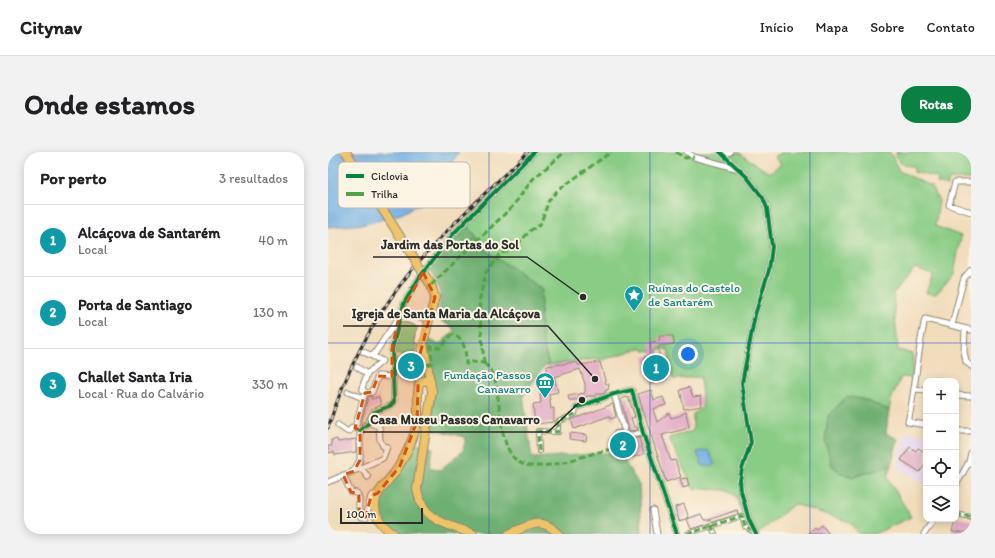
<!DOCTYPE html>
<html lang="pt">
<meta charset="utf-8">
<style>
body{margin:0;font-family:Itim,sans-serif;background:#f2f2f2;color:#202124}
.controls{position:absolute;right:12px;bottom:12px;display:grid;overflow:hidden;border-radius:8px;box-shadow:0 2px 10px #0003}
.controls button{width:36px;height:36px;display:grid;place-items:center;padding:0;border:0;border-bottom:1px solid #e0e0e0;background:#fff;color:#202124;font:20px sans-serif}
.scale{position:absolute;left:12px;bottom:10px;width:83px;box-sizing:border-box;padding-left:4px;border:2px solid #2b2b2b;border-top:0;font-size:11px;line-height:14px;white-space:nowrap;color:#2b2b2b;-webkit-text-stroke:3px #fcf5e5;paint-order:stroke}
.you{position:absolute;left:360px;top:202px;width:14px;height:14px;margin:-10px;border:3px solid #fff;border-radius:50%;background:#1a73e8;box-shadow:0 0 0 6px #1a73e833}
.badge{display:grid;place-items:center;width:26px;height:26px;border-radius:50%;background:#0b8043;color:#fff;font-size:13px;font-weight:700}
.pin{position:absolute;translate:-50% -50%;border:2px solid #fff;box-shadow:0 1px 4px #0006}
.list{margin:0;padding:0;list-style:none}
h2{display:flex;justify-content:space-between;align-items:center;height:52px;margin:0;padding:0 16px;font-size:17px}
h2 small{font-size:13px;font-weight:400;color:#757577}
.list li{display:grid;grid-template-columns:26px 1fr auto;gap:12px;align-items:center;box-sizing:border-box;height:72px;padding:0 16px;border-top:1px solid #e0e0e0}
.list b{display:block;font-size:15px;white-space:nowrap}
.list p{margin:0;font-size:13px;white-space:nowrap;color:#757577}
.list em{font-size:13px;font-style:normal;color:#757577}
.icon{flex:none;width:22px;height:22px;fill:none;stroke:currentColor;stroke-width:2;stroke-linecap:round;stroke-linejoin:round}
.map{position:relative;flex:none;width:643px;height:382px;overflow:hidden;border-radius:16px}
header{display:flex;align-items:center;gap:24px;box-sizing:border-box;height:56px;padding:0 20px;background:#fff;border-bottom:1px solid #e0e0e0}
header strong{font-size:19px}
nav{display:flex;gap:22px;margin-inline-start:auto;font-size:14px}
.intro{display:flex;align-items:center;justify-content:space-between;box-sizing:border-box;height:96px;padding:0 24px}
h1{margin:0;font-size:28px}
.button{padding:10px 18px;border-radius:16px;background:#0b8043;color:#fff;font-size:14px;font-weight:700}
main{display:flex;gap:24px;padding:0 24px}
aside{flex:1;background:#fff;border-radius:16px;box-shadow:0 2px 10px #0003}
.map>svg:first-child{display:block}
.built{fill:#e3d3f2}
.green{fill:#89cc85;stroke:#5a7c58}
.forest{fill:#6eb072;stroke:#4c6e4e}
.water{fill:#72b0e5;stroke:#4e6e88}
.building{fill:#e0a6c4}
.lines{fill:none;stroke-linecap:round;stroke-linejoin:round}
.pedestrian-casing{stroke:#8e8473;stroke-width:6}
.minor-casing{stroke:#8e8473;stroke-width:7}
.primary-casing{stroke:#8e8473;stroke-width:10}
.pedestrian{stroke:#fff;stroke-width:4}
.minor{stroke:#fff;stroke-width:5}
.primary{stroke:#efc469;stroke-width:8}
.rail-casing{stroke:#2b2b2b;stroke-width:3}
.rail{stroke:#fcf5e5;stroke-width:1.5;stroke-dasharray:4.5;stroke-linecap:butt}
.primary-bridge-casing{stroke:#8e8473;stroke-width:10;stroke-linecap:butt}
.primary-bridge{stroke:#efc469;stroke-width:8}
.quiet{stroke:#51a443;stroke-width:3;stroke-dasharray:6 3;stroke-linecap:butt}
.cycleway-casing{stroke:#fcf5e5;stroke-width:6}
.cycleway{stroke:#00873e;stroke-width:4}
.marked{fill:#d5540f;fill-opacity:0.2;stroke:#d5540f;stroke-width:3;stroke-dasharray:8 5;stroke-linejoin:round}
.grid{fill:none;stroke:#1d4ed8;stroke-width:1;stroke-opacity:0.55}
.labels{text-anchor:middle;stroke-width:4;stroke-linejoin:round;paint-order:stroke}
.culture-label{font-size:12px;fill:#0d838f;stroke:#fcf5e5;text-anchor:start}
.key{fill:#fcf5e5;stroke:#bdb8ad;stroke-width:1}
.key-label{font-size:11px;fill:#2b2b2b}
.leader{fill:none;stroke:#2b2b2b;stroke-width:1.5}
.callout-dot{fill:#2b2b2b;stroke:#fcf5e5;stroke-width:1.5}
.callout-label{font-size:13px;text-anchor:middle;font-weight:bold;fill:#2b2b2b;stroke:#fcf5e5;stroke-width:4;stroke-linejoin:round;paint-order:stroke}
</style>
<header>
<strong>Citynav</strong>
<nav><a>Início</a><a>Mapa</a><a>Sobre</a><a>Contato</a></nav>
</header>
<div class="intro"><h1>Onde estamos</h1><a class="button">Rotas</a></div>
<main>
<aside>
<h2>Por perto<small>3 resultados</small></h2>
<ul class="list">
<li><span class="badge" style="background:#0f9aa8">1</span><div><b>Alcáçova de Santarém</b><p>Local</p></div><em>40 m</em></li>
<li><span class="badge" style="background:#0f9aa8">2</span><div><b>Porta de Santiago</b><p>Local</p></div><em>130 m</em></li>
<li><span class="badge" style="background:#0f9aa8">3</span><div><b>Challet Santa Iria</b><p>Local · Rua do Calvário</p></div><em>330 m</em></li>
</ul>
</aside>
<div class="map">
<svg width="643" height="382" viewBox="0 0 643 382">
<rect width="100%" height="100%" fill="#fcf5e5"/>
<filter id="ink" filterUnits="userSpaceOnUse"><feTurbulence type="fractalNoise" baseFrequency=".025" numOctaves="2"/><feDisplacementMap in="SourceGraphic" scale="8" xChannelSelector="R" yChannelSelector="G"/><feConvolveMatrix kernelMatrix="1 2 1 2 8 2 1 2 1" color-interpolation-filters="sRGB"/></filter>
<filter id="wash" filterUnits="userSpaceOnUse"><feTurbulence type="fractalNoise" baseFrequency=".012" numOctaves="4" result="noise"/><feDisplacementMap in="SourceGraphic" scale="16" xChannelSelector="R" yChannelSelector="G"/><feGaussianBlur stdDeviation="0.9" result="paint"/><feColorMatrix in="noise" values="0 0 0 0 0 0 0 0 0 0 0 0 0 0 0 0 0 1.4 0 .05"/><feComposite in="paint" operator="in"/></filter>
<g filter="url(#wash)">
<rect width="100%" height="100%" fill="#f1dcbb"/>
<path class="built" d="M578 280 598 283V331L568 316Z"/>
<path class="green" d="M208 0H388L402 4 410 0 441 21 453 12 446 4 457 0H562L571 19 603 34 611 49 607 74 633 84 626 122 608 142 598 141 605 122 587 116 565 142 570 198 585 202 584 226 573 225 563 248 561 258 534 247 525 325 563 314 559 325 583 365 546 382H531L522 370 466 352 431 381 416 377 413 359 408 344 397 338 365 336 341 286 365 279V262L375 255 372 225 345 227 340 197 317 199 313 196 274 208 269 207 221 213C212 187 211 163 214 137L160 100 137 70Z
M568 0H643V27H621L619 34 609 31 610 26 586 20V14C576 14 568 11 568 0Z
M77 167 89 173 87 177 90 181 86 192 88 193 87 204 66 202 71 179Z"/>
<path class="forest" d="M137 70 160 100 214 137C211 163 212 187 221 213H217L195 244 204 306 291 300 311 333 314 382H72C64 377 56 371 52 362 45 344 75 306 85 290L105 296 102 315 112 318 135 299 138 285 104 277 105 254 97 197 99 186 111 193 126 179 124 175 108 166C115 145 113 138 102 119Z
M519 244 534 247 561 258 558 281 570 287 563 314 525 325 514 322 504 314 497 289 500 264Z"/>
<path class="water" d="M0 0H131L99 48 73 62 38 72 0 75Z
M380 298 387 312 383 315 374 313 369 300Z"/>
<g id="blocks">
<path class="building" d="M331 184H345L346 192 331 194 330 198 339 227 324 232 316 205 324 203 322 190 332 189Z
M80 204 87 205 86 224 78 223Z
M249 210 250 213 272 210 278 232H281L280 238H278L277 241 273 242H268V244H260L248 248H241L240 244 257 241V232L252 217 226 225 230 240 221 242 223 257 226 256V270L207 272 205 252 213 251 212 242 216 241 215 234H219V214Z
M361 235 365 245 373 244 374 254 356 257 352 238Z
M323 238 326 248 335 245 338 253 325 257 329 270 341 261 343 266 351 264 358 260 361 276 334 283 343 309 347 308 353 325 338 330 310 242Z
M44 244 43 247 51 245 53 253 43 258 38 268 33 273 40 245Z
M300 245 307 265 303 266 306 275H309L310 278 301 279 293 247Z
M285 252 288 265 282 267 281 264 246 277 243 268Z
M292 278 294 287 311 286 316 302 299 307 296 293 283 295 282 286H287L286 279Z
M242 281 259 283 258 289 241 287Z
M9 287 10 290 28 287V300L7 303 6 300 0 301V294H4L3 288Z
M582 295 588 299 590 296 595 299 598 295V311L592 320 573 308Z
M359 326 361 334 355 336 352 327Z
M356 352 361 366 351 369 347 355Z
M409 358 410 362 363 377 359 367 373 362 376 368H381Z
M628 366 643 368V382L624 380Z
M494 373 501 382H479L487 375 489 377Z"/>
</g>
</g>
<g filter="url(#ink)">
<use href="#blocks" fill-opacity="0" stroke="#8e8473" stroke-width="1"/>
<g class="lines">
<defs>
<path id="pedestrian" d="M211 299 210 279 230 280V270L247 262 248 256
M628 362 643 365
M383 373 387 382
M359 382 414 364 417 375 427 381"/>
<path id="minor" d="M359 0 366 5 407 16
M392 0 419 25 435 46 439 56 444 95 441 118 427 163 414 231 423 290 414 317 412 328 413 339 421 368 428 382
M394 2 402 0
M643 30H627L621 53 643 60
M624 173 636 126 643 118
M637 177 636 199 638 210 643 214
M34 199 54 209 39 222 34 236 37 241
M45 204 71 165 93 172 90 189 95 191 91 206 90 233
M29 215 39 222
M587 237 598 238
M20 240 35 246
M37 241 44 240 50 224 64 225
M286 242 298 284 315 281
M628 243 643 244
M248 256 286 242 304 238 315 281 349 382
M10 273 20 280 25 275 30 277
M598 273 580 270C588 236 589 201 597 167L643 178
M27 276 37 241
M32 278 41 271 46 260 62 254 66 250 64 197 76 151 91 126 126 81 206 0
M628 279H643
M33 316 40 325
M26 319 55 306 59 295 55 294 52 288 51 274 41 271
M15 323 23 340 29 341 31 347V363L34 365H38L43 344 50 341
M0 330 26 319 32 308V278
M628 333 641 310 643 301
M325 358 329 382
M596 382 606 367"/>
<path id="primary" d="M96 122 103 133 107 145 95 191 104 239 89 337C95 370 117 371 145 382
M66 382C56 376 46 365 47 352 48 337 64 327 71 314 80 299 89 279 90 262 90 252 89 241 91 232L94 229 102 228
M181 382C201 373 213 364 231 382"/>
</defs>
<use href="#pedestrian" class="pedestrian-casing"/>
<use href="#minor" class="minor-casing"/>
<use href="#primary" class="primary-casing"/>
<use href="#pedestrian" class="pedestrian"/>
<use href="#minor" class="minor"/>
<use href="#primary" class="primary"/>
<defs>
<path id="rail" d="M0 276C17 221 44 169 79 124 115 79 159 40 200 0"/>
</defs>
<use href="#rail" class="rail-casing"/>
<use href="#rail" class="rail"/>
<defs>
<path id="primary-bridge" d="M18 0 96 122"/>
</defs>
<use href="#primary-bridge" class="primary-bridge-casing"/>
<use href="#primary-bridge" class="primary-bridge"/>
<path class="quiet" d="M348 0 357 6 366 5
M103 133 184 55 205 27 237 0
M156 211 151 150 158 120 172 102 185 97 203 78 212 73 221 48 229 39 283 0
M156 211C158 214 163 216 164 220 176 243 165 313 204 314 234 315 261 300 290 296
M99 213 104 211 103 194 112 196 123 183C137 184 138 201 138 212L143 210 156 211
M211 299 210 279 230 280V270L247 262 248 256
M628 362 643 365
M383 373 387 382
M359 382 414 364 417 375 426 380"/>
<defs>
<path id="cycleway" d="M392 0 419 25 435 46 439 56 444 95 441 118 427 163 414 231 423 290 414 317 412 328 413 339 421 368 428 382
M248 256 286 242 304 238 315 281 349 382
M32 278 41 271 46 260 62 254 66 250 64 197 76 151 91 126 126 81 206 0"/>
</defs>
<use href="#cycleway" class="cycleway-casing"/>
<use href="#cycleway" class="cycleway"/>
</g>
</g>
<path class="marked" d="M95 120 107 145 91 206 89 269 72 314 50 341 43 344 38 365H34L31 363V342L23 340 15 323 26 319 32 308V278L27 276 37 241 44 240 50 224 64 225V197L71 165Z"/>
<path class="grid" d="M161 0V382M322 0V382M482 0V382M0 191H643"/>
<defs>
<symbol id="sight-pin" viewBox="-11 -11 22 30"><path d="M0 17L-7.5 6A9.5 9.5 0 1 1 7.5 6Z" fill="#0f9aa8" stroke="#fcf5e5"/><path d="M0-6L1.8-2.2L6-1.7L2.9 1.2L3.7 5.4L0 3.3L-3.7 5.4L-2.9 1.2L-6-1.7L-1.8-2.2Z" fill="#fff"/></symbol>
<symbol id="museum-pin" viewBox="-11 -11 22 30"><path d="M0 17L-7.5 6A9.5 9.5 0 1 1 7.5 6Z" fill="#0f9aa8" stroke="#fcf5e5"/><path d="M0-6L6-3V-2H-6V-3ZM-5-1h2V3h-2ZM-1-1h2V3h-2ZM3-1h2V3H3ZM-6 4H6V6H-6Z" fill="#fff"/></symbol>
</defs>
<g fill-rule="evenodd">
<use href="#sight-pin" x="295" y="132" width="22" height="30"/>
<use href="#museum-pin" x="206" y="219" width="22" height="30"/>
</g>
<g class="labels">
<g class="culture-label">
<text x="320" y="140">Ruínas do Castelo<tspan x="320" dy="14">de Santarém</tspan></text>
<text x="203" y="227" text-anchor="end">Fundação Passos<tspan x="203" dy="14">Canavarro</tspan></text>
</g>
</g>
<rect x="10" y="10" width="132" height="46" rx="6" class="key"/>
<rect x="18" y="22" width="18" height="4" fill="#00873e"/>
<rect x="18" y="40" width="18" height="4" fill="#51a443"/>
<g class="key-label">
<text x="43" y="28">Ciclovia</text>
<text x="43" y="46">Trilha</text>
</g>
<path class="leader" d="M255 145L199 105H45M267 227L220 174H15M254 248L220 280H35"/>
<g class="callout-dot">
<circle cx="255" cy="145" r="4"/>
<circle cx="267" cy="227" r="4"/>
<circle cx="254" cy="248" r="4"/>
</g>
<g class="callout-label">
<text x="122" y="97">Jardim das Portas do Sol</text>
<text x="118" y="166">Igreja de Santa Maria da Alcáçova</text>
<text x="127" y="272">Casa Museu Passos Canavarro</text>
</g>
</svg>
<div class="controls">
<button>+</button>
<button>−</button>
<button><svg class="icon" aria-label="locate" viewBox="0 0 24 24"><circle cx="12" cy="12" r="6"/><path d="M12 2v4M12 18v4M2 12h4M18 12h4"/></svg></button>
<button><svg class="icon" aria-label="layers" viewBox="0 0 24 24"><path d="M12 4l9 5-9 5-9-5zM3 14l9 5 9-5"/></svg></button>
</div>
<div class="scale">100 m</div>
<div class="you"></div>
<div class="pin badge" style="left:328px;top:216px;background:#0f9aa8">1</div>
<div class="pin badge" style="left:295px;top:293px;background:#0f9aa8">2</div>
<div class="pin badge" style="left:83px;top:214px;background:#0f9aa8">3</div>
</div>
</main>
